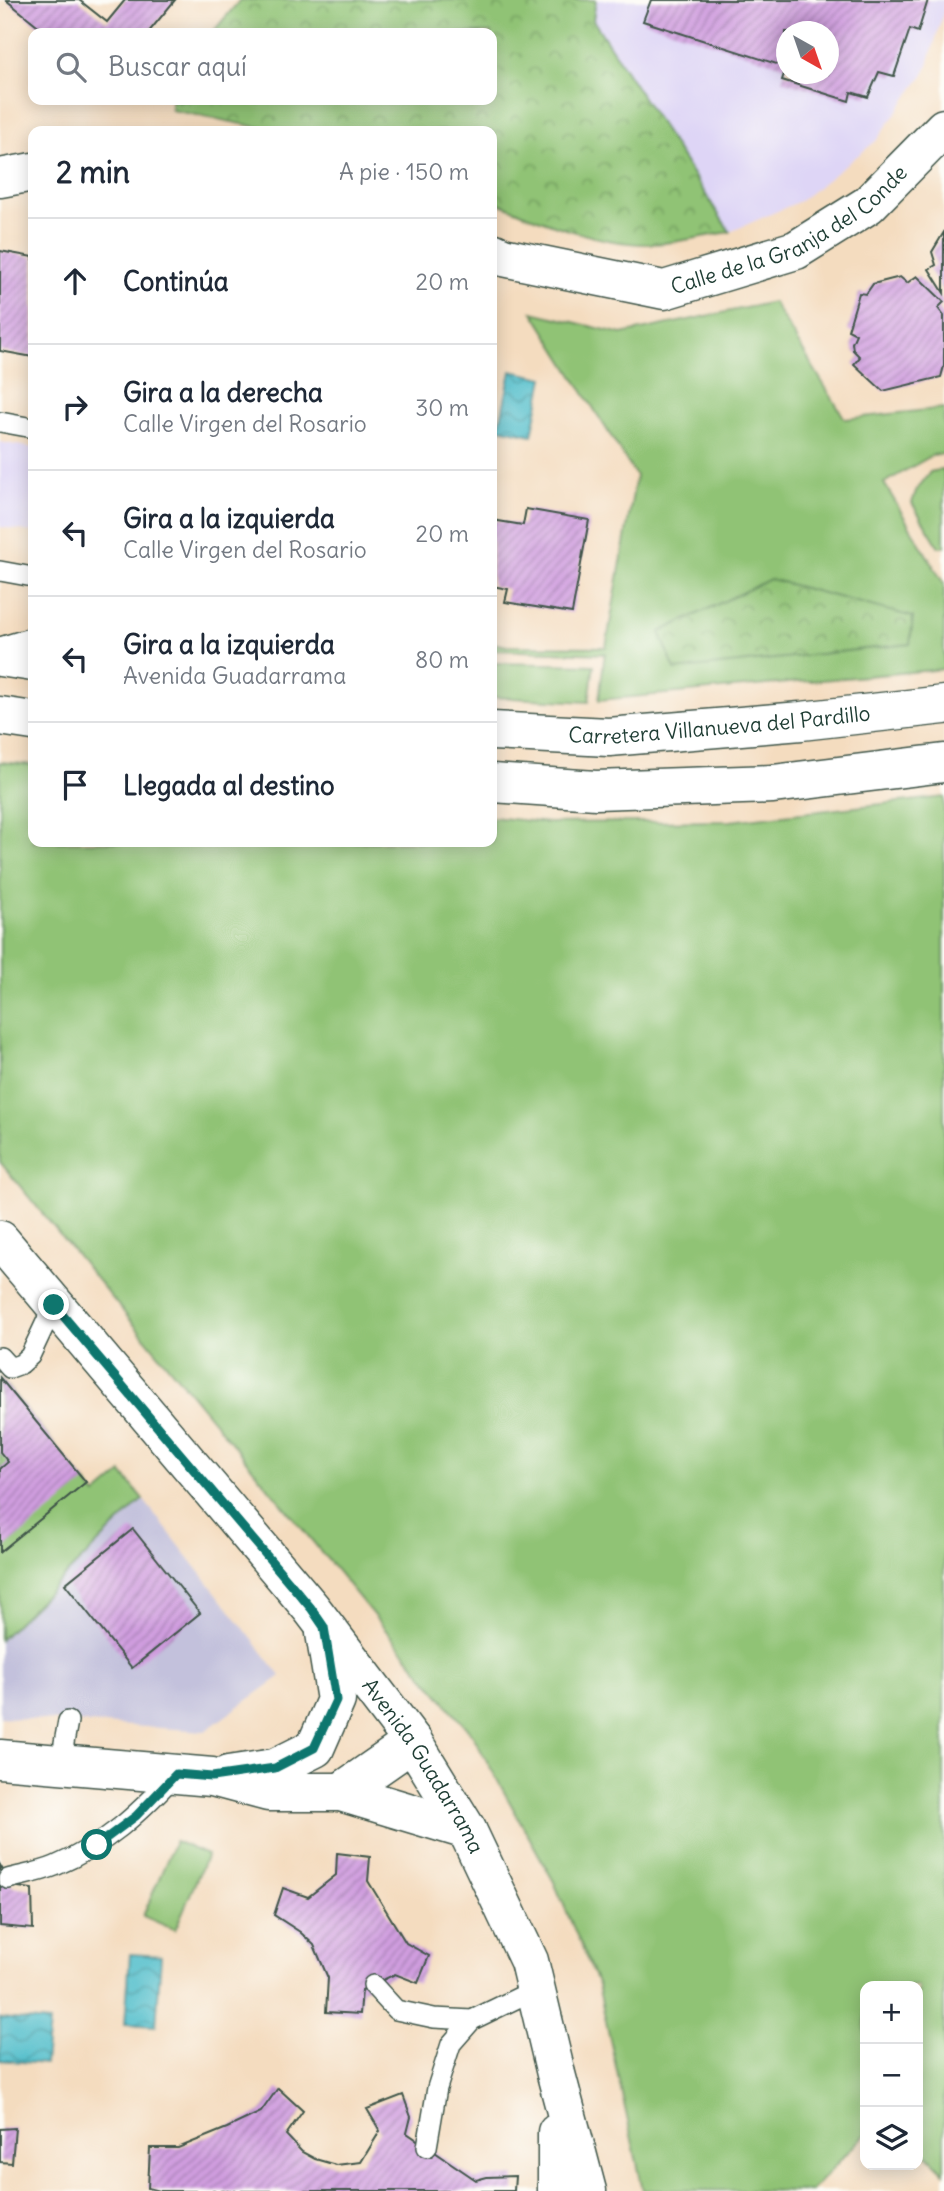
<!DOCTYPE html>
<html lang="es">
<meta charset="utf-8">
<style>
body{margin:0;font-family:Delius,sans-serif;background:#f2f2f3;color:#1f2937}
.controls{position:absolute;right:21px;bottom:21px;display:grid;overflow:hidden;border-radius:14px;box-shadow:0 4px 18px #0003}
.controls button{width:63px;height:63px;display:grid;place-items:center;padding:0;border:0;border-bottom:2px solid #e0e1e3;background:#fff;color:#1f2937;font:35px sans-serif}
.compass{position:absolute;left:776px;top:21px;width:63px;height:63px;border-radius:50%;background:#fff;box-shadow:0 4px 18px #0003;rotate:140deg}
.stop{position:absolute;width:21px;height:21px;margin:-16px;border:5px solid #0f766e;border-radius:50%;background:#fff}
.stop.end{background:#0f766e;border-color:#fff;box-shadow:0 2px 7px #0008}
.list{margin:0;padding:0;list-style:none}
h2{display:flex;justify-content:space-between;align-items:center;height:91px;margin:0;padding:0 28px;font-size:30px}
h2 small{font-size:23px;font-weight:400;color:#747a83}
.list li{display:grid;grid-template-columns:46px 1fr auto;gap:21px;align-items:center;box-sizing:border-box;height:126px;padding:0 28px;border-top:2px solid #e0e1e3}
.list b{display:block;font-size:26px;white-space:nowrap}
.list p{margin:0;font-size:23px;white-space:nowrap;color:#747a83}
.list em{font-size:23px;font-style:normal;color:#747a83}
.icon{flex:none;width:38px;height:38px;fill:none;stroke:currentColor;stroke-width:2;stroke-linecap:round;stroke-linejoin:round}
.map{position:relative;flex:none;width:944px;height:2191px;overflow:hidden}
.search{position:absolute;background:#fff;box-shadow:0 4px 18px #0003;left:28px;top:28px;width:469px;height:77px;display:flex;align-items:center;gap:18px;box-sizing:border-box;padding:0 24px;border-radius:14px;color:#747a83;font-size:26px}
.panel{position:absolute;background:#fff;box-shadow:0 4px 18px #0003;left:28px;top:126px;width:469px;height:721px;border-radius:14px}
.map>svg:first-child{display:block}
.built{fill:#ded5f6;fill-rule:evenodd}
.industrial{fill:#c3c1dc}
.grass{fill:#90c375;stroke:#588054;stroke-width:2}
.park{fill:url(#park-crowns);stroke:#588054;stroke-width:2}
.water{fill:url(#water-waves);stroke:#387e80;stroke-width:2}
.building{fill:url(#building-hatch)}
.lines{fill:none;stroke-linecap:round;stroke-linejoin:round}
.service-casing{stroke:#3f5549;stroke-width:22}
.minor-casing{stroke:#3f5549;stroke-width:41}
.tertiary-casing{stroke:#3f5549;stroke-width:41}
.service{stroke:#fff;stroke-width:19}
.minor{stroke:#fff;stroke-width:38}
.tertiary{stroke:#fff;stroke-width:38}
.route{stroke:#0f766e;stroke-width:9}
.labels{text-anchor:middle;stroke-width:5;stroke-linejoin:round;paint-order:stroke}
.street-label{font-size:21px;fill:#1f3d34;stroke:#fdfcf7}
</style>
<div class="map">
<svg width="944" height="2191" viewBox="0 0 944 2191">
<defs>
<pattern id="park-crowns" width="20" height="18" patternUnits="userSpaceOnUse" patternTransform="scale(1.75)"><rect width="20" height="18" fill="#90c375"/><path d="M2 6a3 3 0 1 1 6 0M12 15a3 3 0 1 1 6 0" fill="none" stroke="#75a061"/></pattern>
<pattern id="water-waves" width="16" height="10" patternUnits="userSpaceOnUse" patternTransform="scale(1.75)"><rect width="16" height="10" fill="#51becb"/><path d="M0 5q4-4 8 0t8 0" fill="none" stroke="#439ca6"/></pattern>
<pattern id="building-hatch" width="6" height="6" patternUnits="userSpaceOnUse" patternTransform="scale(1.75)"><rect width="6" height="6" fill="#d09ddf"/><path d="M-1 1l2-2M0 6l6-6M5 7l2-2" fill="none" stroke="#a881b6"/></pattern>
</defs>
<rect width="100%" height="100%" fill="#fdfcf7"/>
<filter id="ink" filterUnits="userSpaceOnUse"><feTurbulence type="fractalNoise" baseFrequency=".0143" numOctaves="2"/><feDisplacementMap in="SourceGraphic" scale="14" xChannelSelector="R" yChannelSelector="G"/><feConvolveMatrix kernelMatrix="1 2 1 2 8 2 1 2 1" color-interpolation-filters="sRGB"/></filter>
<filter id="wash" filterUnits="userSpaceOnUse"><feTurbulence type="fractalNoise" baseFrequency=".00686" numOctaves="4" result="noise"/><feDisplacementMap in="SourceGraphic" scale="28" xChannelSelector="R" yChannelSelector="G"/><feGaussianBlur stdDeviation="1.57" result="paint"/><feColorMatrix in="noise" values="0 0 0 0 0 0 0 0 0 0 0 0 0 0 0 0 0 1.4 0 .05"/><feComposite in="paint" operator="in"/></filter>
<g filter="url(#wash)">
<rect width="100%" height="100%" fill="#f4dcbf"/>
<path class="built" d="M596 0H944V10L926 71 876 141 800 201 730 232 593 20ZM786 32H828V74H786Z
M0 442 33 448V532L0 527Z"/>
<path class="industrial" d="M143 1499 281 1676 205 1731 0 1717V1640Z"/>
<path class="grass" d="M773 302 845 419 944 408V454L933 455 884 483 944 584V669L599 700 605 652 604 654 492 650V643L507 646 606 647 636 476 533 312 622 334Z
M944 469V547H939L912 503 916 491 930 472Z
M492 663 594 665 589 702 492 697Z
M0 762 33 765V842H492V817L549 823 730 821 944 797V2172L918 2146V1986H865V2134L811 2191 643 2190 598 1985 554 1882 473 1736 0 1162Z
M0 1378 96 1495 122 1473 143 1499 0 1640Z
M175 1841 207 1855 175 1930 143 1916Z"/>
<path class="park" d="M240 0H596L593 20 730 232C704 236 674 244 649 244 599 245 537 220 492 200V131H277L171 110V100H492V33H212Z
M770 579 913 617 910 644 675 670 660 632Z"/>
<path class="water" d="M511 371 544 378 532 435 499 428Z
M130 1954 161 1956 156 2026 125 2024Z
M0 2018 49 2022 45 2064 0 2060Z"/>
<g id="blocks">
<path class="building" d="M6 0H79L107 22 125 0H175L148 33H47Z
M651 0H928L918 32 910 29 894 76 879 72 868 97 851 92 849 101 782 80 786 68V74H828V32H786V67L643 21Z
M944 232V293L929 269 936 265 932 252Z
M0 251 33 257V357L0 351Z
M917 276 944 302 938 308 944 316V366L941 377 883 391 854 364 860 357 853 350 852 343 856 334 848 330 859 293 866 294 873 284 900 277 907 283Z
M526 509 589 520 572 613 505 602 508 589 492 586V520L523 525Z
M0 1378 86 1482 0 1552V1469L8 1462 0 1452Z
M133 1529 200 1613 132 1668 65 1584Z
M337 1853 370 1857 368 1881 406 1943 429 1956 418 1983 395 1974 362 1990 360 2014 326 2012 328 1978 314 1945 300 1932 274 1915 283 1888 308 1897 336 1875Z
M0 1865 12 1886 32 1889 33 1929 0 1926Z
M278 2088 303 2111 286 2135 302 2152 315 2159 336 2165 361 2162 380 2131 367 2109 403 2095 411 2117 407 2133 476 2180 487 2177 515 2176 514 2191H160L148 2188 150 2148H178L227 2128 261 2112Z
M15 2128 12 2163 0 2162V2129Z"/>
</g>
</g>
<g filter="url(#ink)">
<use href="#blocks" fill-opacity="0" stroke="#3f5549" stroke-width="2"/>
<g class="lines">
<defs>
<path id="service" d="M0 422 33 428
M0 571 33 577
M0 647 33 637
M0 1357 10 1368 21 1364 30 1356 54 1305
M64 1764V1743L68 1721
M8 1879C23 1875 41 1872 55 1866 107 1844 138 1814 176 1774
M373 1985 396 2010 434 2018 472 2020 536 1989
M427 2147 437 2088 451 2044 472 2020"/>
<g id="minor">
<path d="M0 178 33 172"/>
<path id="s1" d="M492 252 503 257 664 290 796 250 868 205 944 128"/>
<path id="s2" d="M0 1240 311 1608 413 1742 467 1830 529 1961 556 2074 587 2191"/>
<path d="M0 1759 212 1777 268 1792H341L467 1830"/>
<path d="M228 1775 275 1768 315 1748 336 1700 325 1633"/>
<path d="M341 1792 413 1742"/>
<path d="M557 2132V2191"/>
</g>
<g id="tertiary">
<path d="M0 657 33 662"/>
<path d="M0 716 33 721"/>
<path id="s3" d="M492 731 609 737 801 721 944 705"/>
<path d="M492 783 596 790 773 784 944 763"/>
</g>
</defs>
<use href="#service" class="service-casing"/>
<use href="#minor" class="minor-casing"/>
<use href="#tertiary" class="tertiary-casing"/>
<use href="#service" class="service"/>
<use href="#minor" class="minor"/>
<use href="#tertiary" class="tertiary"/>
</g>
</g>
<g class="lines" filter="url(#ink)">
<path class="route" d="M54 1305 311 1608 324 1627 336 1700 314 1748 275 1768 212 1777 176 1774 136 1816 97 1845"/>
</g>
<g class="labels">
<g class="street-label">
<text dy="7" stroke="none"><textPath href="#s1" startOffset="317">Calle de la Granja del Conde</textPath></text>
<text dy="7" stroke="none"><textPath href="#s3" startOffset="228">Carretera Villanueva del Pardillo</textPath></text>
<text dy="7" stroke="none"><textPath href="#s2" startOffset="676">Avenida Guadarrama</textPath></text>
</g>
</g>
</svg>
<div class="controls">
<button>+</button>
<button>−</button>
<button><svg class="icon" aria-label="layers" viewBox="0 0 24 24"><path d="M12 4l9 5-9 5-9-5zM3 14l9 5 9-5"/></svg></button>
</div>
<svg class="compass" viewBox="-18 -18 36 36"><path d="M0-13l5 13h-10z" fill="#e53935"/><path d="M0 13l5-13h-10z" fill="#747a83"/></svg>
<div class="stop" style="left:97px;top:1845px"></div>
<div class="stop end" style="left:54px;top:1305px"></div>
<div class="search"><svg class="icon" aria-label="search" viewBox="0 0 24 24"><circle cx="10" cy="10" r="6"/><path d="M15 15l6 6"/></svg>Buscar aquí</div>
<section class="panel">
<h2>2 min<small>A pie · 150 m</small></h2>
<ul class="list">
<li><svg class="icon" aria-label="ahead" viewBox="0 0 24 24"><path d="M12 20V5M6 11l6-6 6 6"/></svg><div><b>Continúa</b></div><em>20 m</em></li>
<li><svg class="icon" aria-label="right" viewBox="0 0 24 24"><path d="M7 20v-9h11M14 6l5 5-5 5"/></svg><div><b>Gira a la derecha</b><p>Calle Virgen del Rosario</p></div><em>30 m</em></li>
<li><svg class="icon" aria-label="left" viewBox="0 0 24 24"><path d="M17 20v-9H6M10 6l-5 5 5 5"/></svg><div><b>Gira a la izquierda</b><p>Calle Virgen del Rosario</p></div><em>20 m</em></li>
<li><svg class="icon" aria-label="left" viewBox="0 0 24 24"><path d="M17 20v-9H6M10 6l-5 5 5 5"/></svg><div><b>Gira a la izquierda</b><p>Avenida Guadarrama</p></div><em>80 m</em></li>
<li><svg class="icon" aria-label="arrive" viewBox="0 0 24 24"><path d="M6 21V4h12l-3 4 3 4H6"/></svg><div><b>Llegada al destino</b></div></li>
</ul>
</section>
</div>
